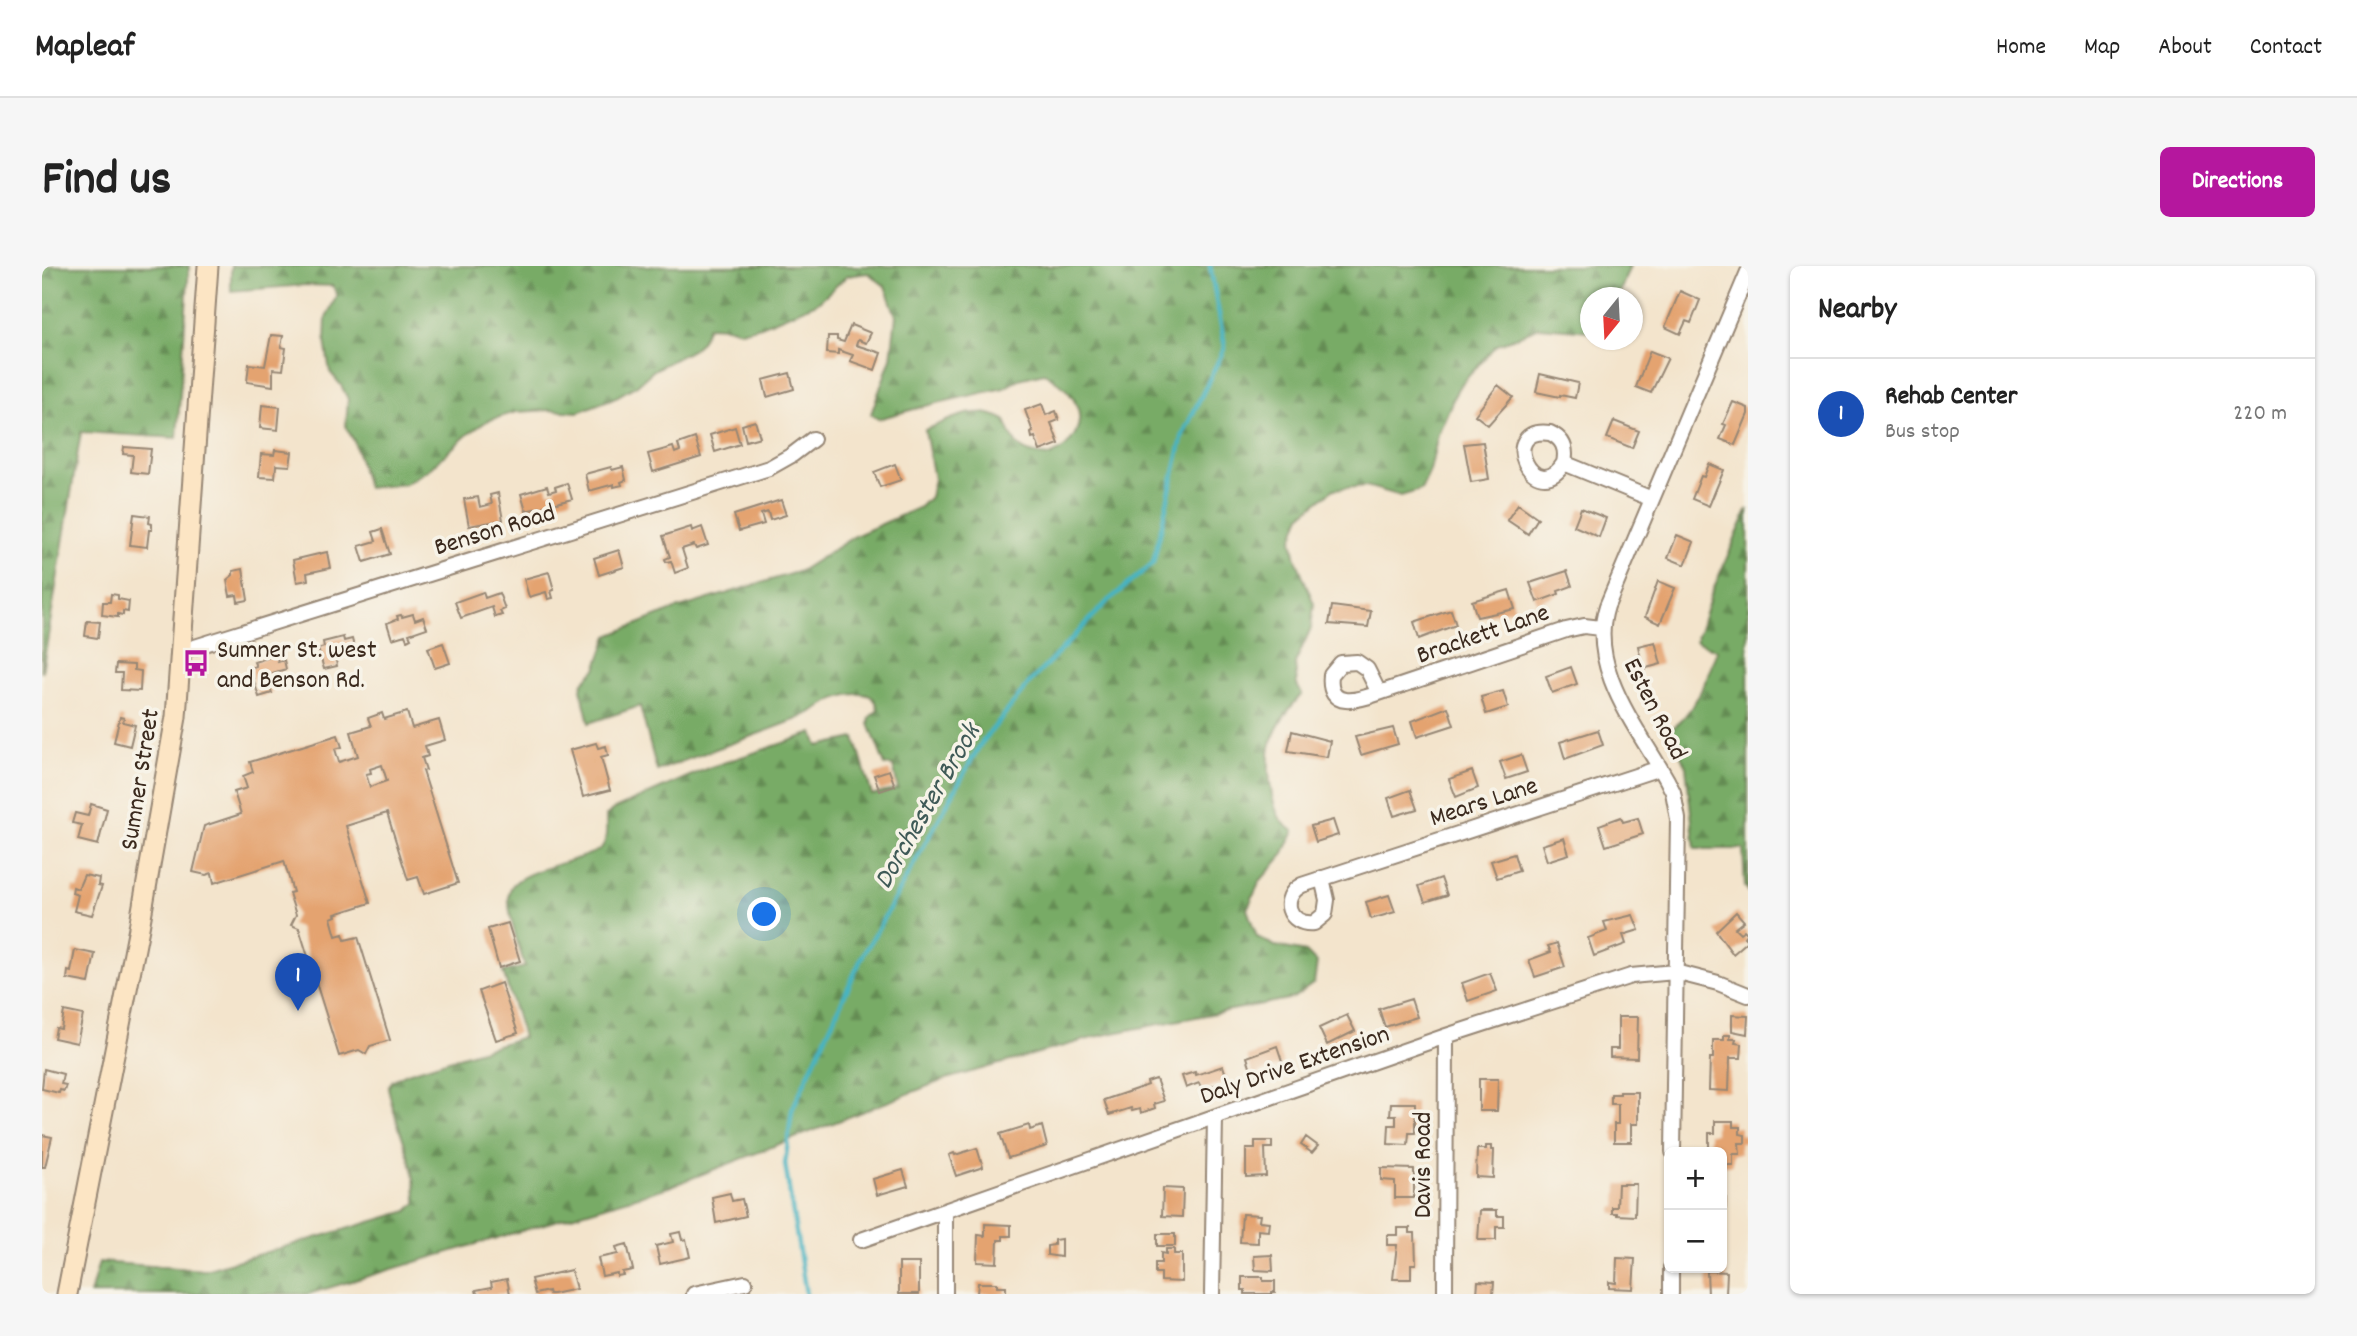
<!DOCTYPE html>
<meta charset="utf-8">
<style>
body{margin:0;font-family:Dekko,sans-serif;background:#f6f6f6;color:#222}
.controls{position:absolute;right:21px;bottom:21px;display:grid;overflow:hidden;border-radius:10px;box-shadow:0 2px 5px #0004}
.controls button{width:63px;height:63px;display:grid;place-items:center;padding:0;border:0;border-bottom:2px solid #e0e0e0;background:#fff;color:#222;font:35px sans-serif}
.compass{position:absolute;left:1538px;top:21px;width:63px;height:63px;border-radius:50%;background:#fff;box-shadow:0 2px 5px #0004;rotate:198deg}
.you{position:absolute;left:723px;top:649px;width:24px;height:24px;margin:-18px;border:5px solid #fff;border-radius:50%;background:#1a73e8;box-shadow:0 0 0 10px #1a73e833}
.badge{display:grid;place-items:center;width:46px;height:46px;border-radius:50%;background:#b5179e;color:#fff;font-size:23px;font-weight:700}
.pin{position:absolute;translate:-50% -58px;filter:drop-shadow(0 2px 4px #0008)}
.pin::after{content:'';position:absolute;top:37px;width:24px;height:21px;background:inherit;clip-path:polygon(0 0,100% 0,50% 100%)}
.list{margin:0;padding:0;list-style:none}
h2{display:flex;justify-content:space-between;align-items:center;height:91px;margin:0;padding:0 28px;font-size:30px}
h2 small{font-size:23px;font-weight:400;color:#767676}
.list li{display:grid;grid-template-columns:46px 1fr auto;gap:21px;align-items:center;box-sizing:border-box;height:112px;padding:0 28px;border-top:2px solid #e0e0e0}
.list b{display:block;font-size:26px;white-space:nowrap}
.list p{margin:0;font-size:23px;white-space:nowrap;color:#767676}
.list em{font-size:23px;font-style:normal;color:#767676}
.map{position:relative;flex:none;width:1706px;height:1028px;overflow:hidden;border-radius:10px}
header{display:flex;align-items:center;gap:42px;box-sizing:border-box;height:98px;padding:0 35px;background:#fff;border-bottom:2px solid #e0e0e0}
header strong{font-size:33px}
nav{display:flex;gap:38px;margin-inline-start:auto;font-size:24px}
.intro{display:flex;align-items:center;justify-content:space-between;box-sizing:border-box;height:168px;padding:0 42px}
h1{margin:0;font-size:49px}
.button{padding:18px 32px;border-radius:10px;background:#b5179e;color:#fff;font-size:24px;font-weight:700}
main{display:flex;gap:42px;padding:0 42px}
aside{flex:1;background:#fff;border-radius:10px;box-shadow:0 2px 5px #0004}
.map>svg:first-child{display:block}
.forest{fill:url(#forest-firs);stroke:#5a6a42;stroke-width:2}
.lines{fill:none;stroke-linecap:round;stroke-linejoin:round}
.stream{stroke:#47b4c2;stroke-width:4.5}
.building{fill:#e4a36f;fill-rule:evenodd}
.minor-casing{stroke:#978775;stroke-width:18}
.secondary-casing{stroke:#978775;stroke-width:23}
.minor{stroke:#fff;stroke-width:14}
.secondary{stroke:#fce5c4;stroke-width:19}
.labels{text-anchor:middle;stroke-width:7;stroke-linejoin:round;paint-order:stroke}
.street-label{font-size:26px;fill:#3b2a1e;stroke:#f7f3e8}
.poi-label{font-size:26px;fill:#3b2a1e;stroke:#f7f3e8;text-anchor:start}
.water-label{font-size:28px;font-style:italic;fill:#3f5a57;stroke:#f7f3e8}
</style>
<header>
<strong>Mapleaf</strong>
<nav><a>Home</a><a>Map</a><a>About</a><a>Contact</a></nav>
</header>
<div class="intro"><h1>Find us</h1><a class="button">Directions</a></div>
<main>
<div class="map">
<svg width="1706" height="1028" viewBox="0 0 1706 1028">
<defs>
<pattern id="forest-firs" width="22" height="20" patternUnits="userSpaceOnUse" patternTransform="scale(1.75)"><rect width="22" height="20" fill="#78ab66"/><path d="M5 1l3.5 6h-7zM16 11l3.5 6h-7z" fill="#648b53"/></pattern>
</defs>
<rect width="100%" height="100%" fill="#f7f3e8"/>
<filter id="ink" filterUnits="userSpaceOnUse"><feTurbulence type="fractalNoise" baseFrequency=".0143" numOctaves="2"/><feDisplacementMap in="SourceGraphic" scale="14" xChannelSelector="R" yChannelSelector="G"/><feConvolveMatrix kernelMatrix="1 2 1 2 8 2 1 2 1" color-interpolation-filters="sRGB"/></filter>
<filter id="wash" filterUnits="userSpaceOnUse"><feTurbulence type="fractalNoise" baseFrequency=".00686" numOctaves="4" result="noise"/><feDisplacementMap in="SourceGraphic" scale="28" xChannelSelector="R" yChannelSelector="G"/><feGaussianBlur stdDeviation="1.57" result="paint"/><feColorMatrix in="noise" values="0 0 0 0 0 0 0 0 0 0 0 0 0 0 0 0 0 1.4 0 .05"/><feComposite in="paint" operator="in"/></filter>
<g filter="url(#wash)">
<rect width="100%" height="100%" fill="#f3e4cc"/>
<path class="forest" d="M0 0H147L135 172 39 166 0 407Z
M189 0H1588L1576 31 1548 32V65L1497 61 1453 80 1416 122 1396 168 1388 205 1379 224 1359 230 1324 220 1292 223 1259 249 1250 274 1254 293 1272 338 1269 362 1253 397 1255 419 1260 428C1247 442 1237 455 1230 474 1223 492 1228 537 1239 554 1242 558 1247 562 1252 565L1241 589 1218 615 1205 643 1215 671 1233 680 1264 686 1275 697 1272 717 1251 732 1061 769 904 813 627 921 266 1028H48L57 996 163 1004 366 945 374 937C375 896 353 861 346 821L351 814 365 807 481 771 461 706 483 701C478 682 461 640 469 622 476 603 551 593 560 581 566 573 564 559 564 550L570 544 666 502 771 467 776 480 813 472 830 529 856 523 851 500 843 499 827 458 828 451 836 444C835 433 829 428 818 428 790 428 777 445 753 454 707 472 660 487 615 505L598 440 547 457 539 423 541 416 554 403 566 370 631 344 758 305 813 270 878 241 888 231 892 213 883 164C913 152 932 138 963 154 974 182 978 188 1008 190 1014 187 1022 183 1026 178 1052 148 1028 122 1002 107L977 113 962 122 895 137 836 153 829 148 849 92 854 50 843 20 826 7 805 10 775 37 719 60 699 65 684 61 666 60 659 76 650 84 612 104 595 119 574 131 536 146 509 144 474 146 445 155 425 169 387 203 363 218 325 222 312 175 304 161 306 133 299 119 288 106 283 75 284 52 295 29 291 20 264 19 189 25Z
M1706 243V626L1703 621 1701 583H1653L1644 501 1635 480 1625 466C1652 449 1665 414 1675 384L1654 375 1670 326Z"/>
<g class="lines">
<path class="stream" d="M764 1028 743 898 750 844 820 691 938 479 988 416 1065 336 1111 297 1141 168 1183 81 1168 0"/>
</g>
<g id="blocks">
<path class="building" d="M1638 25 1658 34 1649 57 1644 55 1638 68 1623 61Z
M809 59 829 67 824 77 816 74 814 79 839 87 833 104 808 95 811 89 796 84V88L785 87 786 70H795V74L802 76Z
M229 69 241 70 239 81 244 82 241 104 231 103V120L205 116 207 98 223 100Z
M1608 85 1626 92 1609 127 1594 121Z
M748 107 752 123 725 131 721 114Z
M1498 108 1536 117 1533 132 1518 129V131L1494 126Z
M1456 119 1471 131 1446 159 1433 149Z
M1691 136 1706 142V148L1693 179 1678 173 1684 159 1681 158Z
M1000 138 1004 149 1014 145 1017 154 1009 157 1017 178 998 185 993 171 990 172 989 167 991 166 983 144Z
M220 139 238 141 236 164 218 162Z
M713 155 718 171 704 175 700 159Z
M1572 155 1597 165 1590 182 1565 172Z
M693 161 698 178 673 186 668 169Z
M653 172 659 191 611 206 606 188 631 181 633 187 638 185 636 178Z
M1441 176 1447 213 1429 216 1422 178Z
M82 181 109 183 106 208 89 206 91 189 81 188Z
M233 184 250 186 248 200 234 199 233 212 217 211 219 188 232 189Z
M853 198 859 214 838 221 832 206Z
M1667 198 1682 204 1667 240 1650 233 1659 210 1662 211Z
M569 201 570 204 581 201 584 214 579 216 580 219 572 221V218L547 225 543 208Z
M525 217 530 233 484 245 479 228 505 220 507 226 514 224 513 221Z
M456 227 461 254 427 260 422 233 436 231 438 241 450 238 448 229Z
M739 234 744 249 728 254 726 246 719 248 722 258 697 265 692 249Z
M1476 238 1496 252 1486 268 1465 254Z
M1539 242 1564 252 1557 271 1532 260Z
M92 248 108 250 107 257 110 258V264H107L105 281 88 279Z
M649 261 650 265 660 261 666 279 654 283 652 279 640 283 646 302 633 307 629 295 624 296 623 293 628 291 621 270Z
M340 263 348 288 322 296 317 280 334 275 331 266Z
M1635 269 1652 276 1643 299 1626 292Z
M577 284 582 301 557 309 552 292Z
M285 286 288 302 265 307 266 314 255 316 251 294Z
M201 303 206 334 196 336 195 329 188 330 185 314 191 309V305Z
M1525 305 1530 320 1516 325 1517 328 1495 336 1488 317Z
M507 306 512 324 509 325 511 332 506 333 504 326 487 331 482 313Z
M1616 315 1633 322 1618 358 1603 351Z
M1467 324 1473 343 1435 351 1430 335Z
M441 326 443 332 457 327 463 343 458 345 460 349 453 351 450 341 419 352 413 336Z
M69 328 76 329V333L87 335 86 346 81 345V349L76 348V351L60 349 61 336H68Z
M1290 340 1329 345 1326 361 1287 358Z
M1409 344 1414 359 1377 373 1372 356Z
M371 348 373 354 381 351 385 362 367 368 369 372 365 374 363 369 350 373 345 357 356 353 355 350 359 349 360 351Z
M45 355 58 356 56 372 43 370Z
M301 371 302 375 310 373 312 381 293 389 295 400 282 403 276 383 282 381 281 376Z
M1613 376 1619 398 1601 403 1596 380Z
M401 377 408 397 393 402 386 382Z
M234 389 236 396 242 394 244 403 224 409 230 427 217 431 208 402 214 400 212 396Z
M74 398 92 399V404L99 405 98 425 79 424 80 407H73Z
M1529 401 1535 418 1510 427 1504 410Z
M1461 425 1466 441 1444 448 1439 431Z
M1406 441 1412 459 1375 471 1370 455Z
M365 446 370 462 397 454 403 474 383 480 386 490 380 492 384 504 381 505 416 617 382 628 376 611 366 614 345 547 304 560 328 637 293 648 294 650 289 652 294 670 301 668 303 674 316 671 348 774 328 780 324 788 317 784 297 790 257 662 249 659 254 649 247 627 251 626 242 595 172 617 170 607 164 609 151 606 162 560 199 548 192 526 205 522 201 510 211 506 208 496 296 469 300 481 293 483 297 496 316 490 309 466 329 460 326 452 340 447 342 453ZM340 499 345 515 328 521 324 508 329 507 328 503Z
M78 451 82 452 81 456 93 459 88 480 72 476Z
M1351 462 1356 478 1319 489 1313 471Z
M1556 464 1561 479 1523 493 1518 476Z
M1250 465 1288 475 1285 491 1246 485Z
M554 477 556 482 564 480 566 489 559 491 568 524 541 531 528 484Z
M1479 489 1485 506 1464 513 1458 496Z
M847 504 853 520 838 525 832 509Z
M1430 505 1436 522 1414 531 1407 513Z
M1368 524 1375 543 1352 550 1346 532Z
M49 538 65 543 56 579 36 574 40 559 30 557 33 547 46 550Z
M1579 551 1581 556 1596 552 1601 568 1564 580 1557 559Z
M1291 554 1296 569 1274 576 1269 560Z
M1522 572 1527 588 1505 595 1500 579Z
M1472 588 1477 605 1455 612 1449 595Z
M42 609 57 612 56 619 60 620 50 649 32 645 36 629 30 627 31 621 36 623Z
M1399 612 1405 629 1383 636 1377 620Z
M1347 629 1353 646 1329 653 1324 636Z
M1694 646 1702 655 1693 662 1698 667 1702 664 1705 667 1702 671 1706 675 1691 688 1674 665Z
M1591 649 1597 664 1581 669 1584 678 1552 690 1546 672 1565 665 1562 656Z
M466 657 478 695 457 702 446 663Z
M1515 677 1523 701 1493 711 1487 694 1509 686 1506 680Z
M33 684 53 688 47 717 25 713 26 705 29 706Z
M1448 707 1455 725 1426 735 1420 717Z
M459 717 476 767 454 774 437 725Z
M1369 733 1375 751 1343 761 1337 743Z
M22 745 41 749 35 777 12 772 14 762 19 763Z
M1305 749 1313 765 1285 779 1277 762Z
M1690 749 1706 750 1705 768 1690 765Z
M1576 751H1596L1595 792 1568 791V783H1576Z
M1682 769H1688V773H1694L1693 777 1700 778 1699 792H1688L1687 825 1667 824 1668 792H1671V774H1682Z
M1235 780 1241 798 1211 809 1205 791Z
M1181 800 1186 815 1160 824 1157 817 1144 822 1140 810 1153 806 1154 809Z
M2 803 21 808 19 818 24 819 22 825 18 824 17 827 0 823Z
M1114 813 1122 835 1112 838 1113 842 1099 847 1098 843 1090 845 1089 842 1067 849 1062 834 1106 819 1105 816Z
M1437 813H1456L1455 845H1437Z
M1578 826H1596V858H1589V876H1572V858H1576V838H1569V828H1578Z
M1349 837H1373V867H1367L1366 879 1346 878 1347 859H1354V849H1348Z
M1673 855H1691V861H1698V868L1703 869V877H1697L1698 888H1691V899H1680V886H1667V867H1673Z
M987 859 988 864 1000 860 1005 880 966 892 958 868Z
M0 869 10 871 3 901H0Z
M1264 871 1276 880 1270 887 1259 879Z
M1213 875H1230V882H1223L1224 910 1204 911V883H1213Z
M1444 880H1449V884H1452L1451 912 1434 911 1435 883H1444Z
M935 882 941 901 914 910 907 889 912 887 913 889Z
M1339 902 1372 903V932H1353V915L1339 914Z
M861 904 866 920 835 929 831 913Z
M1576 918H1594L1593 950 1575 949V947H1570V941H1575Z
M1121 922 1141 923 1140 951 1120 950Z
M688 927 690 935 700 933 704 950 674 957 670 931Z
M1680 929H1684L1683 971H1680Z
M1438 944H1455V950H1462V961H1454V974H1436Z
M1200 948 1218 949 1217 955 1227 956 1226 965 1216 964V977L1198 976Z
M943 958 969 959V970H961V974H956L955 997 935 996 936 969 943 970Z
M1356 962H1368V967H1373L1374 998H1369V1013H1351L1355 979H1345V969H1356Z
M638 966 640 974 644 973 648 991 618 998 614 980 631 976 629 968Z
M1115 968H1133V980H1115Z
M1019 973V991L1005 989V980L1012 979V974Z
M585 978 591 1004 580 1006 581 1009 575 1010V1007L560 1010 556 992 576 988 574 981Z
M1124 983H1132V988H1140V1016L1119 1015V1007H1113V997H1119V987L1124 988Z
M1230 989 1231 1005 1213 1004 1212 990Z
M1575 992 1593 993 1591 1023 1567 1022V1016L1574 1017Z
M857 997H877V1028H857Z
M529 1004 534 1023 511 1028H507L506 1025 493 1028 489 1013Z
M1665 1005 1685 1006 1684 1028H1666Z
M1200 1011H1221V1015H1233V1026H1230V1028H1203V1024H1200Z
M465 1013 468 1028H435L434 1024 450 1021 449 1016Z
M1436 1015 1452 1016 1451 1028H1435Z
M936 1017H955V1021H964V1028H935Z"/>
</g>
</g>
<g filter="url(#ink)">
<use href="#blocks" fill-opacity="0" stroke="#978775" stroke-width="2"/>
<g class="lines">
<defs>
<path id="minor" d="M1522 197C1525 183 1521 173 1508 167 1453 160 1493 243 1522 197L1610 233
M140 385 727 202 750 189 771 173
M1337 427 1325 403 1315 396 1299 397 1289 409C1285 445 1317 434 1337 427L1524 364 1542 360 1559 362
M1280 612 1285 634 1283 648 1272 657C1246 660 1237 631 1260 619L1618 502
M1631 886 1636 553 1631 526 1625 514C1596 462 1545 402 1565 340L1706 6
M819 974 1404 770 1589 710 1633 706 1676 717 1706 729
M652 1028 703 1017
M903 1028V945
M1170 1028 1173 851
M1403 1028 1404 770
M1629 1028V1002"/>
<path id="secondary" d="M25 1028 97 662 134 451 166 0"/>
</defs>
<use href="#minor" class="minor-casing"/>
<use href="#secondary" class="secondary-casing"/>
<use href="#minor" class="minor"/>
<use href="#secondary" class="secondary"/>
</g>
</g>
<defs>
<symbol id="bus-bare" viewBox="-9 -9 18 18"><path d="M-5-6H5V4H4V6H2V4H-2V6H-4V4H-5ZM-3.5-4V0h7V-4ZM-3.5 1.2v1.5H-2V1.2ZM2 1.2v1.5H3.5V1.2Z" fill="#b5179e" stroke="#f7f3e8" stroke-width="2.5" paint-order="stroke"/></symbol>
</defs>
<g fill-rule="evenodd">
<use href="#bus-bare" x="135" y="378" width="38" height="38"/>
</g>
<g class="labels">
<g class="street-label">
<text transform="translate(452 262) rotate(-17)" y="9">Benson Road</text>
<text transform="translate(1440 366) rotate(-19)" y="9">Brackett Lane</text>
<text transform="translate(1615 442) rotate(63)" y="9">Esten Road</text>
<text transform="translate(96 513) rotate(-81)" y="9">Sumner Street</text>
<text transform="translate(1441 534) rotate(-18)" y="9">Mears Lane</text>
<text transform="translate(1252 797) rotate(-19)" y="9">Daly Drive Extension</text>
<text transform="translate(1379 899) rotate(-90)" y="9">Davis Road</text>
</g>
<g class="poi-label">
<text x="175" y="391">Sumner St. west<tspan x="175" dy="30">and Benson Rd.</tspan></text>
</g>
<g class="water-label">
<text transform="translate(883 539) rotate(-60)" y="10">Dorchester Brook</text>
</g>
</g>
</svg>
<div class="controls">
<button>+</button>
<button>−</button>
</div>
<svg class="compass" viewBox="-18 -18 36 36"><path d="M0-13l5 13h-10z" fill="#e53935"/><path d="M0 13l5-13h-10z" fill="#767676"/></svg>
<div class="you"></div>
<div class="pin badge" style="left:256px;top:745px;background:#1a4fb4">1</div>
</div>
<aside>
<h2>Nearby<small></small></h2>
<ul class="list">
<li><span class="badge" style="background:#1a4fb4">1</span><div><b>Rehab Center</b><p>Bus stop</p></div><em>220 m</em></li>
</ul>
</aside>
</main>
